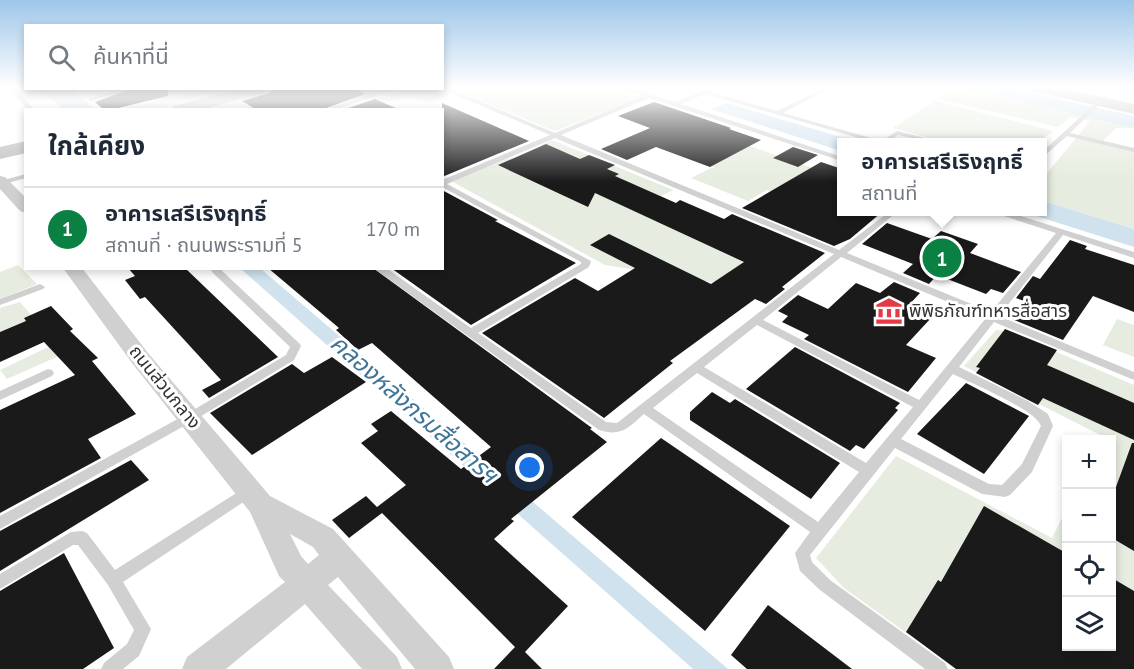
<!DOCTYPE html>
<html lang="th">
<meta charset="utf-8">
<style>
body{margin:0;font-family:"PT Sans","Noto Sans Thai",sans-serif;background:#f6f6f7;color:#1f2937}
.controls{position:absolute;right:18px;bottom:18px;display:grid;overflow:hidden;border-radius:0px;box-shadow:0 3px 9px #0003}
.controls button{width:54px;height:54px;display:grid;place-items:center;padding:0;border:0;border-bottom:2px solid #e0e1e3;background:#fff;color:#1f2937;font:30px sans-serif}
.you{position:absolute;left:530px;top:468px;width:21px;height:21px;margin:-15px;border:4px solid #fff;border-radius:50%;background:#1a73e8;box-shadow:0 0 0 9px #1a73e833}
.badge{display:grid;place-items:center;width:39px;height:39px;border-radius:50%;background:#0b8043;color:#fff;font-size:20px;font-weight:700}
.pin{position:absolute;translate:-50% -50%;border:3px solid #fff;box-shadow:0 2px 6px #0006}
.popup{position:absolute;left:837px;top:138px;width:210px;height:78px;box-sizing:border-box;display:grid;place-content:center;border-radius:0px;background:#fff;filter:drop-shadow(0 2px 4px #0005);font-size:20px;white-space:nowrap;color:#747a83}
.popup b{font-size:22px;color:#1f2937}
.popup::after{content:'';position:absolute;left:50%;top:100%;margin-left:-12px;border:12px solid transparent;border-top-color:#fff}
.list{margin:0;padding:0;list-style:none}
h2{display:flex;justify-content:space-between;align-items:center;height:78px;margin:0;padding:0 24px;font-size:26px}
h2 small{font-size:20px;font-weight:400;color:#747a83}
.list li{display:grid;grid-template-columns:39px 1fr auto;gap:18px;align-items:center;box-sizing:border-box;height:84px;padding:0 24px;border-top:2px solid #e0e1e3}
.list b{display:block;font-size:22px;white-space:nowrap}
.list p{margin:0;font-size:20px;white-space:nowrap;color:#747a83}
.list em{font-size:20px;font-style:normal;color:#747a83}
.icon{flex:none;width:33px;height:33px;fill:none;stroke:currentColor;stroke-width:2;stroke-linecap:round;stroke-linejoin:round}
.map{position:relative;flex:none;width:1134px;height:669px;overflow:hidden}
.search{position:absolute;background:#fff;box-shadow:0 3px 9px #0003;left:24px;top:24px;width:420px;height:66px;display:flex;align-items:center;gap:15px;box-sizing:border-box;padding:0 21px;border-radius:0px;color:#747a83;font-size:22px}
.panel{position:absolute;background:#fff;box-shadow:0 3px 9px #0003;left:24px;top:108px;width:420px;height:162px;border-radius:0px}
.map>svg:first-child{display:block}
.green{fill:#e6ecdf}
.water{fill:#cfe2ee}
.building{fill:#1a1a1a}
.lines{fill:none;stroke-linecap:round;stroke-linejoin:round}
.lane{fill:#d0d0d0;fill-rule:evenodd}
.street{fill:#d0d0d0;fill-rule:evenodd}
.secondary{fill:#bdbdbd;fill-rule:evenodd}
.labels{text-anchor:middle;stroke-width:6;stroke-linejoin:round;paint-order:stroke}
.poi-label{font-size:18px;fill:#333;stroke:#fff;text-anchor:start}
.street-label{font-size:18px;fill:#333;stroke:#fff}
.near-water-label{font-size:24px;font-style:italic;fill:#3f7597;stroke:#fff}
</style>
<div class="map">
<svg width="1134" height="669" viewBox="0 0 1134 669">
<rect width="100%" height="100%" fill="#fff"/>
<path class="green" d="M482 88H616L643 97 555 131 464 94Z
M955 88H966L1134 128H1116L1103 141 1134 148V229L1043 201V178L1090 121 1070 117 1058 127 938 99Z
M210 89H244L158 109 113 110Z
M275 89H391L318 109 194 110Z
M408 89H432L450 95 427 103 409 96 363 109 337 110Z
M935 101 1053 131 1040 142H944L893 128Z
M693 126 841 178 821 205 767 190 748 201 691 178 711 168H715L667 141Z
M552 140 673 190 661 196 541 145Z
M510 158 561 168 745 258 731 285 605 265 451 181Z
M18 265 37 284 0 299V272Z
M20 302 31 315 24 318 26 321 0 332V308Z
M1117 319 1134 325V357L1103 345Z
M996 330 1007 331 1134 385V669H972L905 632 844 588 816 558 896 456 1052 538 1066 510V646H1112V440L1103 439 1104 437 964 366Z
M59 342 68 352 7 379 0 370Z"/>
<path class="water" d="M966 88H1010L1134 116V128Z
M41 89H71L94 109H63Z
M727 103 857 142H842L841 151 711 109Z
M1043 201 1134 229V247L1024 212H1042Z
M241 269H261L728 669H693Z"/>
<path class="building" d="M134 88H168V96L110 110H104L95 102Z
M273 88H353L365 94 321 110H257L242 101 270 93Z
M375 99 400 110H343Z
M654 102 731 128 729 129 761 140 710 167 656 147 627 160 601 149 650 128 618 116Z
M442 103 529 141 442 177Z
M546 144 580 159 589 155 615 165 607 169 619 174 615 176 676 203 680 200 724 219 732 214 825 253 782 287 785 289 766 304 755 299 670 361 673 363 604 418 482 333 575 278 598 291 635 268 590 245 609 234 711 284 744 262 595 193 588 207 498 165Z
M793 147 818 155 798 167 773 158Z
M821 162 842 169V212H882L850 239 834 246 742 208Z
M442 190 498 220 495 221 576 263 471 325 391 268H442Z
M887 223 932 239 941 231 978 244 970 253 1021 272 1003 293 991 289 986 294 937 275 929 284 903 273 913 264 862 244Z
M1070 240 1087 246 1085 249 1134 265V312L1093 296 1063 340 1012 319V316L1024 301 1016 298 1033 276 1040 279Z
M128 268H185L278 357 209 398 202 390 221 380 145 297 140 299 125 280 135 276Z
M268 268H373L592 428 590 429 607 442 511 519 514 521 494 539 568 606 525 652 542 669H494L515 647 382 513 349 538 332 520 366 496 377 507 406 485 361 443 378 431 371 424 391 411 461 469 491 447 372 343 358 350 336 330 339 328Z
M894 282 920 293 908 306 932 317 906 345 936 358 908 392 804 339 809 335 782 322 788 316 778 311 798 295 828 309 856 283 880 293Z
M51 306 73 329 70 331 98 358 92 361 136 414 88 439 101 458 0 513V410L75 375 44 342 0 362V332L26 321 24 318Z
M1005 329 1057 350 1047 365 1134 403V440L1043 398 1038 405 976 373 980 368 976 367Z
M795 347 900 403 895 408 898 410 864 449 856 445 850 451 746 389Z
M332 357 366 382 252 455 210 413 292 364 304 373Z
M966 383 1029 416 984 474 917 434Z
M712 392 730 403 735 399 840 463 811 499 690 420V412Z
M661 438 790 526 705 631 572 517Z
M1132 443H1134V551L1112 538V498Z
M131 460 149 480 0 571V531Z
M984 506 1066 553V646H1112V578L1134 591V669H956L906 632 938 580 941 582Z
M64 553 114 648 83 669H0V591Z
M768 605 852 669H747L731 655Z"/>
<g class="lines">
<path class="lane" d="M10 88H16L34 110H27Z
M122 88H132L91 101 88 99Z
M390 88H400L334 110H323Z
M440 88H448L555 133 643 96 622 88H632L675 102 710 88 713 90 711 92 777 111 823 88H831L783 113 878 140 885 139 897 131 941 142H931L898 135 889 141 873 142 705 94 681 104 842 157V161L649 98 561 135 839 250 889 212H897L847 253 991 312 1056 233 998 214 997 212H1008L1134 252V258L1063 235 999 316 1134 372V380L994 322 959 367 1028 401 1048 414 1053 426 1032 472 1010 495 1005 497 982 494 895 448 810 555 812 562 830 580 945 663 948 669H925L820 590 800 571 795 553 810 532 644 414C628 428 621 437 599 430L376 270 375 268H386L471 328 581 264V262L442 187V180L550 135ZM555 138 834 254 617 423 606 422 478 333 589 267 591 261 447 184ZM841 257 986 318 919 400 763 320ZM757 325 913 407 866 463 704 367ZM697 373 859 472 818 522 653 408ZM953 374C971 383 1036 410 1041 426L1022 464 1002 485 989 484 901 439Z
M1099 100 1102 102 1101 103 1070 133 1134 148V152L1067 136 1042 158V152Z
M26 174V178L0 185V181Z
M211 268H219L300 344 301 346 294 360 193 421 0 529V516L185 415 286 355 290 347 212 272Z
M40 284 45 287 43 289 0 305V299Z
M48 369 52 370 54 373 52 376 0 400V391Z
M249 485 254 487 256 491 254 495 123 582 151 629 139 656 123 669H101L104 663 127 644 134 630 108 585 78 545H73L0 589V574L71 532 82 531 87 533 115 570Z"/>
<path class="street" d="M0 176 5 177 26 198V213L20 211 0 189Z
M63 268H82L148 353 270 496 333 529 449 657 454 669H415L338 577 328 585 397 657 402 669H362L305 604 226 669H182L187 657 285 582 279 576 250 512 132 363ZM290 534 313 547 319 555 308 564 301 556Z"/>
<path class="secondary" d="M242 88H271L269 91 201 110H171L173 106Z
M1030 88H1062L1134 104V114L1032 91Z
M26 141V153L0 159V147Z"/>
</g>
<linearGradient id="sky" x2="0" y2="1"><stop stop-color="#9ec6ea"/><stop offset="0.48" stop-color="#fff"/><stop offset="1" stop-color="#fff" stop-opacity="0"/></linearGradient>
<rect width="1134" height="182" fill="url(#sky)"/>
<defs>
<symbol id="museum-bare" viewBox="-9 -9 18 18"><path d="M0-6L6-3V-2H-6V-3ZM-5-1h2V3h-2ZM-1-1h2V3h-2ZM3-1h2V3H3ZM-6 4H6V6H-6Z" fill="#e63946" stroke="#fff" stroke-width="2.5" paint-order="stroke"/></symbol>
</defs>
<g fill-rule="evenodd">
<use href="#museum-bare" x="870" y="292" width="38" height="38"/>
</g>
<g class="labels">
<g class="poi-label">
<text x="909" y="317">พิพิธภัณฑ์ทหารสื่อสาร</text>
</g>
<g class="street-label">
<text transform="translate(165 387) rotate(51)" y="6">ถนนส่วนกลาง</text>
</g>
<g class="near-water-label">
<text transform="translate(414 409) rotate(41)" y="8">คลองหลังกรมสื่อสารฯ</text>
</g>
</g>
</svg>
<div class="controls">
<button>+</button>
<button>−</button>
<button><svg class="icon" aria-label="locate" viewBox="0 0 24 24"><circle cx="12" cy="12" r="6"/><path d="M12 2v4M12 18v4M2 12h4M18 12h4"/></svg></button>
<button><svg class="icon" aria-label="layers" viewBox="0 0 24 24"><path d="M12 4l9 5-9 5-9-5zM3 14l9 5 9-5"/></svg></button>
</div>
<div class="you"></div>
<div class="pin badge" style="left:942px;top:258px">1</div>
<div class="popup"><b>อาคารเสรีเริงฤทธิ์</b>สถานที่</div>
<div class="search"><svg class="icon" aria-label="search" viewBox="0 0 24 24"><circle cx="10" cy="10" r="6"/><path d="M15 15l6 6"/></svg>ค้นหาที่นี่</div>
<section class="panel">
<h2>ใกล้เคียง<small></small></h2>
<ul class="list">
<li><span class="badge">1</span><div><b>อาคารเสรีเริงฤทธิ์</b><p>สถานที่ · ถนนพระรามที่ 5</p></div><em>170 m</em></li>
</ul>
</section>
</div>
